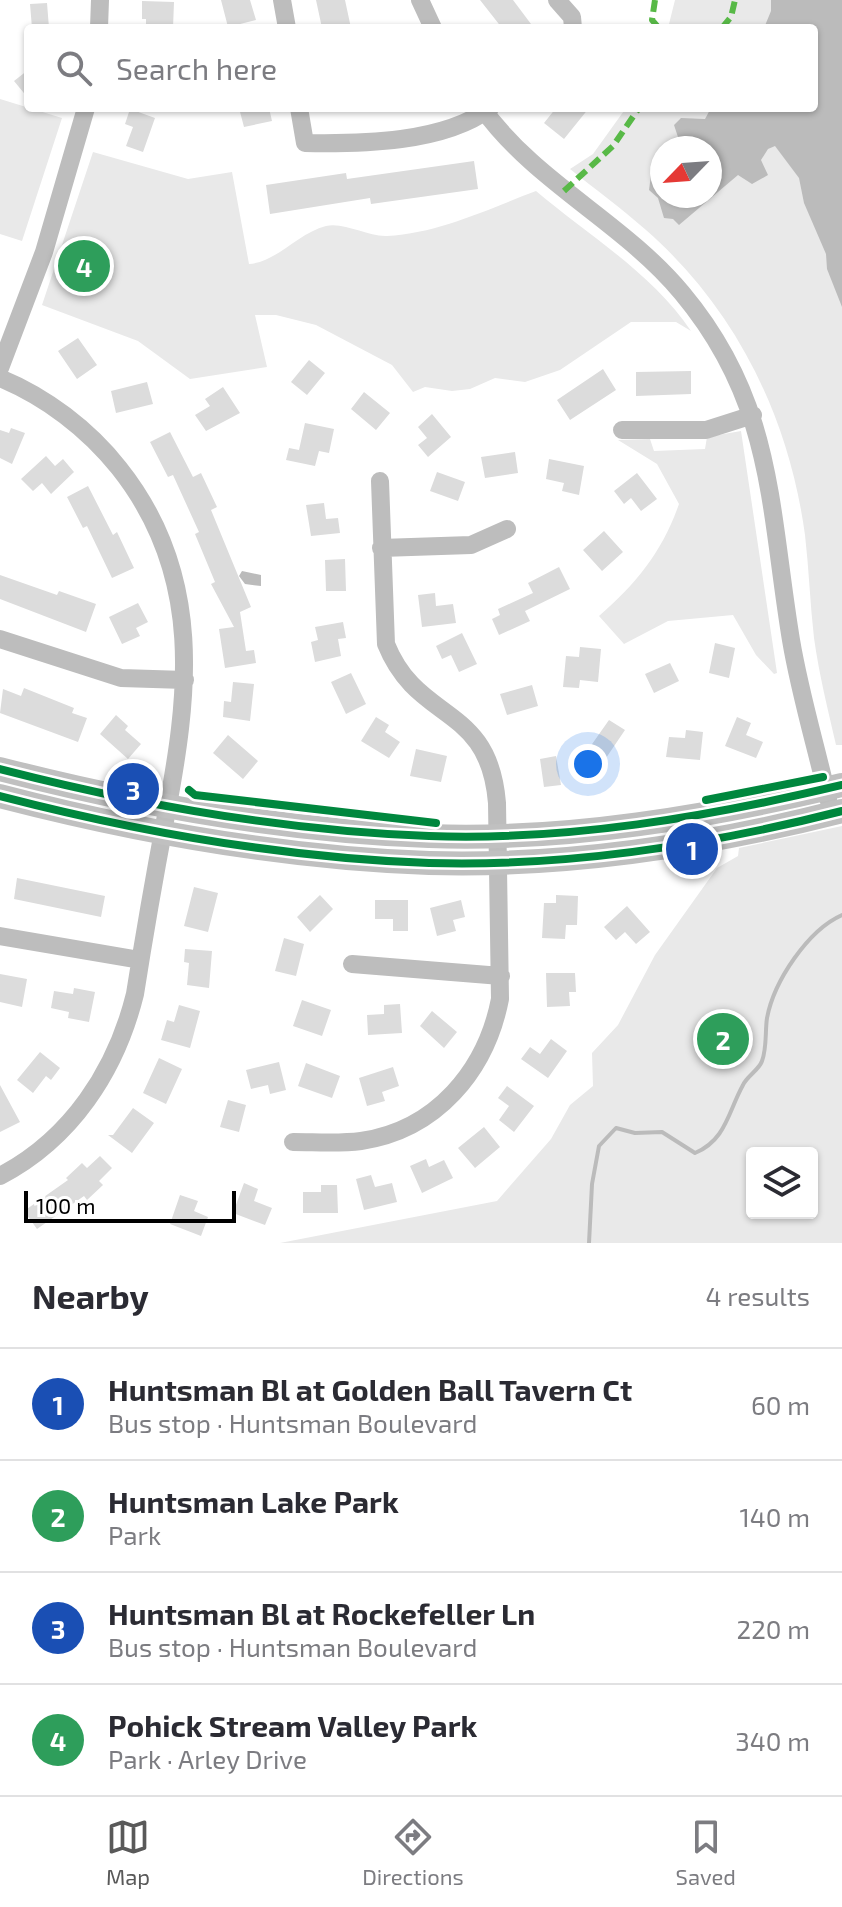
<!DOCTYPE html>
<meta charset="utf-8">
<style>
body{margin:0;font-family:"Exo 2",sans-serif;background:#f7f7f7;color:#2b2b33}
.controls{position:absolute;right:24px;bottom:24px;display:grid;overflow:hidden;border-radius:8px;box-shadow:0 2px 6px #0004}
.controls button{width:72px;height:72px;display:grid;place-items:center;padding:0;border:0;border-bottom:2px solid #e1e1e2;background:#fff;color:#2b2b33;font:40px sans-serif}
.compass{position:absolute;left:650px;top:136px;width:72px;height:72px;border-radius:50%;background:#fff;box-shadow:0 2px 6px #0004;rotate:245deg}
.scale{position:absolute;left:24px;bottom:20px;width:212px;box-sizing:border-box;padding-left:8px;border:4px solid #000;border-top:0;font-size:22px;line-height:28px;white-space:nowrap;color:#000;-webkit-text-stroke:6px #fff;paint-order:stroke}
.you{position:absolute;left:588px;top:764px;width:28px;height:28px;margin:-20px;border:6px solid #fff;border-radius:50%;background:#1a73e8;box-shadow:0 0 0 12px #1a73e833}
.badge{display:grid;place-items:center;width:52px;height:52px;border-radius:50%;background:#595959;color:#fff;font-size:26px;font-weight:700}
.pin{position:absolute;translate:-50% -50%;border:4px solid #fff;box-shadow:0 2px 8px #0006}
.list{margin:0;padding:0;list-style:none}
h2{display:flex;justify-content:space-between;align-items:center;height:104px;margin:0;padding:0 32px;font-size:34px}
h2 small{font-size:26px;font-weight:400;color:#7c7c81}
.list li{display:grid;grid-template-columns:52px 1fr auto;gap:24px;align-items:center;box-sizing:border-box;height:112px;padding:0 32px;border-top:2px solid #e1e1e2}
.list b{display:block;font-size:30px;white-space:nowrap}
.list p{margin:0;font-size:26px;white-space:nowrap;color:#7c7c81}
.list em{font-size:26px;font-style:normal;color:#7c7c81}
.icon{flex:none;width:44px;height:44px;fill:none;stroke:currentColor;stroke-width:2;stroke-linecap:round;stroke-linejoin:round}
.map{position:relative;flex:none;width:842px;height:1243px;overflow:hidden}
.search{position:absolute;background:#fff;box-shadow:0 2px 6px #0004;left:24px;right:24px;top:24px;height:88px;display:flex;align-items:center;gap:20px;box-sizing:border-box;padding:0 28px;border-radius:8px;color:#7c7c81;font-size:30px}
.sheet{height:552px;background:#fff}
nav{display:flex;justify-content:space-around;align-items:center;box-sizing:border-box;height:112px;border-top:2px solid #e1e1e2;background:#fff;font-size:22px;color:#7c7c81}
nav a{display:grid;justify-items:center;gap:4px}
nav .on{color:#595959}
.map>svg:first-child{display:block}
.green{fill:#e9e9e9;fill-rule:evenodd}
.water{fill:#bbb}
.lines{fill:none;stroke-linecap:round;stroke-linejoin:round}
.stream{stroke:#bbb;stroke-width:4}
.building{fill:#dcdcdc}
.street{stroke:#bdbdbd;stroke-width:18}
.secondary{stroke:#c0c0c0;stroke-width:24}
.quiet{stroke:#58b947;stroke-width:6;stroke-dasharray:12 6;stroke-linecap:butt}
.cycleway-casing{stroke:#fff;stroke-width:13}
.cycleway{stroke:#00873e;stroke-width:8}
</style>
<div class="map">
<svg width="842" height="1243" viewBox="0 0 842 1243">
<rect width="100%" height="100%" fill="#fff"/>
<path class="green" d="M675 0H842V745H836C828 710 819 674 814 638 810 604 809 569 805 535 789 417 736 309 646 230 621 208 595 189 570 169L593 154 626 108H814V28H668ZM662 148H710V196H662Z
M0 99 62 118 22 241 0 234Z
M93 152 188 179 232 172 249 264C277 262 298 233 326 226 345 222 368 237 387 236 439 233 488 209 536 191 588 235 652 273 691 331L676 322H631L560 370 525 382 495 378 470 389 452 391 425 387 413 392 392 365 316 325 276 315H255L267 367 190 379 138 341 42 305Z
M741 431 777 673 774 674 756 655 733 615 668 621 624 644 599 616C637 583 662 552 679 504L657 464 618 440 650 439 654 451 705 449 707 437Z
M842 826V1243H280L497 1201 551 1139 570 1105 593 1086 592 1053 618 1025 655 955 717 868 738 856 739 848ZM752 1153H812V1213H752Z"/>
<path class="water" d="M771 0H842V307L827 269 826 254 804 203 799 178 775 146 768 149 761 160 768 175 752 184 738 175 679 225 673 219 664 218 658 198 649 190 651 175 662 156V196H710V148H671L680 143 674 125 681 118 705 119 711 108H814V28H764L771 11Z
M242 571 261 575V586L245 584 239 576Z"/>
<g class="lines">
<path class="stream" d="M589 1243 592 1184 599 1146 616 1128 635 1133 662 1132 695 1153C726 1140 728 1112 743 1085 747 1076 759 1070 762 1061 767 1048 765 1031 767 1018 774 981 808 930 842 915"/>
</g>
<path class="building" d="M221 0H250L256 20 228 27Z
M316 0H345L351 28H322Z
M480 0H513L534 28H502Z
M142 1 174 2 173 28H146V19H142Z
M47 3 49 28H32L30 4Z
M28 70V98L14 81Z
M239 108H269L272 121 244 127Z
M556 108H589L564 139 544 123Z
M130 109 155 118 143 152 126 146 133 127 125 124Z
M474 161 478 189 371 204 370 198 270 214 266 185 346 173 347 179Z
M78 338 97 365 77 379 58 351Z
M309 360 325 373 307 395 291 382Z
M603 369 616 390 570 420 557 400Z
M691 371V394L636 396V372Z
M147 382 153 404 116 413 111 391Z
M223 387 240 413 206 431 195 415 210 406 205 399Z
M364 392 390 413 376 430 351 409Z
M432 414 451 437 428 457 418 445 427 438 418 427Z
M305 423 334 429 329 453 319 451 315 466 286 460 289 448 299 450Z
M11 428 25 433 12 464 0 458V430L9 433Z
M170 432 193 477 201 473 217 507 211 510 251 607 240 612 246 651 254 650 256 663 225 668 219 629 234 627 211 584 215 582 195 534 199 532 173 475 168 477 150 442Z
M515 452 518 473 485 478 481 457Z
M46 456 55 466 63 459 74 472 51 494 42 483 33 491 21 479Z
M549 459 584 466 579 495 562 491 564 483 546 479Z
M437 472 465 482 458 501 430 491Z
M637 473 657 499 641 511 631 498 624 504 614 491Z
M88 486 113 535 117 532 134 568 112 578 87 526 83 528 67 497Z
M324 503 326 519 338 518 340 533 311 536 306 505Z
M604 531 623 552 602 571 583 550Z
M345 559 346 591H326L325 560Z
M559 567 570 589 525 611 530 621 499 635 492 619 500 615 498 609 533 593 528 583Z
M0 575 57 595 59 591 96 604 86 632 0 599Z
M435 593 436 606 453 604 456 623 422 627 418 595Z
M138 603 148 622 136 628 140 636 122 644 109 617Z
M343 622 346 638 338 639 341 656 315 662 311 642 318 640 315 627Z
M462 633 477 664 459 672 451 655 442 659 436 646Z
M715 643 735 648 729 678 709 673Z
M580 647 601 649 598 682 580 680 579 688 563 687 566 656 579 657Z
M670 663 679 681 654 693 645 674Z
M351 673 366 704 346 714 331 682Z
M233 682 254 684 250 721 223 717 224 701 231 702Z
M532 685 538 706 507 715 500 694Z
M24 688 74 708 72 713 87 718 78 742 0 713 3 689 21 696Z
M116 715 128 726 125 730 141 744 128 759 100 734Z
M376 717 389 725 385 732 400 742 389 758 361 741Z
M737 717 751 723 746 735 763 742 756 758 725 746Z
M609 720 625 730 606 758 590 747Z
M686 730 703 732 700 760 666 757 669 737 685 738Z
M228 735 258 761 243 779 213 753Z
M416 749 447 756 441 782 410 776Z
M556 756 561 785 544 787 540 759Z
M17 878 105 896 101 917 14 899Z
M194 887 218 893 208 932 184 926Z
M320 895 333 909 310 932 297 917Z
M556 895 578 896 577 925H566L565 939 542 938 544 903H556Z
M375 900H408V931H393V919H375Z
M461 900 465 917 453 920 456 931 437 936 430 908Z
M627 906 650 932 636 944 625 932 616 940 604 927Z
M284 938 304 944 296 976 275 971Z
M185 949 212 951 209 988 187 985 189 963 184 962Z
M546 973H575L576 992H569L570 1006 547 1007Z
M0 974 27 979 22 1007 0 1002Z
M74 988 95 992 89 1022 68 1018 69 1012 51 1008 54 991 73 994Z
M302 1000 331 1010 322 1036 293 1026Z
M400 1004 402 1033 368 1035 367 1015 384 1014V1005Z
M179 1005 200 1011 190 1048 161 1040 167 1020 174 1022Z
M432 1011 457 1032 444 1048 420 1026Z
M551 1039 567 1051 548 1078 521 1059 530 1047 540 1054Z
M40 1052 60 1068 51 1080 46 1076 33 1093 17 1080Z
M159 1058 182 1069 166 1104 143 1093Z
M279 1062 286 1090 270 1094 268 1085 251 1089 246 1070Z
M306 1063 340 1076 332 1098 298 1086Z
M393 1067 399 1086 382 1092 385 1101 367 1106 359 1078Z
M0 1085 20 1122 0 1132Z
M507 1086 534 1106 514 1132 499 1120 509 1106 498 1098Z
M228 1100 246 1105 239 1132 220 1127Z
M133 1108 154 1123 132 1153 108 1135H113Z
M484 1127 500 1147 475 1168 458 1148Z
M100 1156 112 1168 99 1181 103 1185 87 1200 84 1196 37 1229 24 1211 68 1180 66 1178 82 1163 87 1168Z
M426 1159 429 1167 444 1160 453 1178 422 1193 410 1166Z
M371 1175 375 1187 392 1183 397 1202 364 1210 356 1179Z
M244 1183 258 1189 254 1201 272 1208 265 1225 233 1213Z
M321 1185H337L338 1213H303V1192H321Z
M180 1195 198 1201 194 1211 208 1217 201 1236 170 1224Z"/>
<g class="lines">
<path class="street" d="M282 0 287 28
M420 0 433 28
M557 0 572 17 573 28
M99 28 100 0
M299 108 305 143C361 144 444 143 490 108
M482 108C536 183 623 222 682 293 774 403 769 507 791 640 800 694 816 746 828 799
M0 368 44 252 86 108
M0 378C46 397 88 429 119 468 205 576 189 696 165 821 154 879 144 937 135 994 116 1071 71 1139 0 1176
M622 430H706L753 415
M381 548 471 545 507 529
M0 639 121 678 185 680
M0 936 140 960
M352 964 501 976
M293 1142C315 1142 339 1144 361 1141 436 1130 486 1071 500 999L497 803C489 703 418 724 386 644L380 481"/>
<path class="secondary" d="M0 769C140 805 285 831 429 836 568 841 708 817 842 785
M0 796C139 832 285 858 429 863 567 867 709 845 842 811"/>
<path class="quiet" d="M655 0 652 20 659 28
M722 28 731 17 735 0
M564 191 613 146 639 108"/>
<defs>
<path id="cycleway" d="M0 769C140 805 285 831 429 836 568 841 708 817 842 785
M189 790 195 795 436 823
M0 796C139 832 285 858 429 863 567 867 709 845 842 811
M706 800 823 777"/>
</defs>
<use href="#cycleway" class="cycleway-casing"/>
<use href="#cycleway" class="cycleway"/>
</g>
</svg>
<div class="controls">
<button><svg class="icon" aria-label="layers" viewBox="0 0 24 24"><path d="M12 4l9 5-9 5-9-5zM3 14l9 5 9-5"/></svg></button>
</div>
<svg class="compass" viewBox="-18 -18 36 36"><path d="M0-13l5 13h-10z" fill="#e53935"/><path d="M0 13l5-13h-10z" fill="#7c7c81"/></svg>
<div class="scale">100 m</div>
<div class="you"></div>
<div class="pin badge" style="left:692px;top:849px;background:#1a4fb4">1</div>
<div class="pin badge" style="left:723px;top:1039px;background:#2e9e5b">2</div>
<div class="pin badge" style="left:133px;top:789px;background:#1a4fb4">3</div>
<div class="pin badge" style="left:84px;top:266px;background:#2e9e5b">4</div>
<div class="search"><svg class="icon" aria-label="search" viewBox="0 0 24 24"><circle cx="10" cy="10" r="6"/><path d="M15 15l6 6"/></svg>Search here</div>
</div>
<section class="sheet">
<h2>Nearby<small>4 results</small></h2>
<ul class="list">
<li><span class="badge" style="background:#1a4fb4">1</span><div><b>Huntsman Bl at Golden Ball Tavern Ct</b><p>Bus stop · Huntsman Boulevard</p></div><em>60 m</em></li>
<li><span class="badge" style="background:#2e9e5b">2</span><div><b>Huntsman Lake Park</b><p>Park</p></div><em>140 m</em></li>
<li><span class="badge" style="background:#1a4fb4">3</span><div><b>Huntsman Bl at Rockefeller Ln</b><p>Bus stop · Huntsman Boulevard</p></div><em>220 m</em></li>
<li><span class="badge" style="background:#2e9e5b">4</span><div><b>Pohick Stream Valley Park</b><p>Park · Arley Drive</p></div><em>340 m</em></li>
</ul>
</section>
<nav>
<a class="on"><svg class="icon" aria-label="map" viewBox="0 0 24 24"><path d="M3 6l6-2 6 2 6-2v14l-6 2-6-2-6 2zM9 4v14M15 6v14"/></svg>Map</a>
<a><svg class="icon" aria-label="directions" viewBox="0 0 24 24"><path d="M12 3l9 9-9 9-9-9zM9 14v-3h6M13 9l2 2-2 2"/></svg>Directions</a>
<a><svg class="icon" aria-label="saved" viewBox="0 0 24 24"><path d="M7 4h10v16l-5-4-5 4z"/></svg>Saved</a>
</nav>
